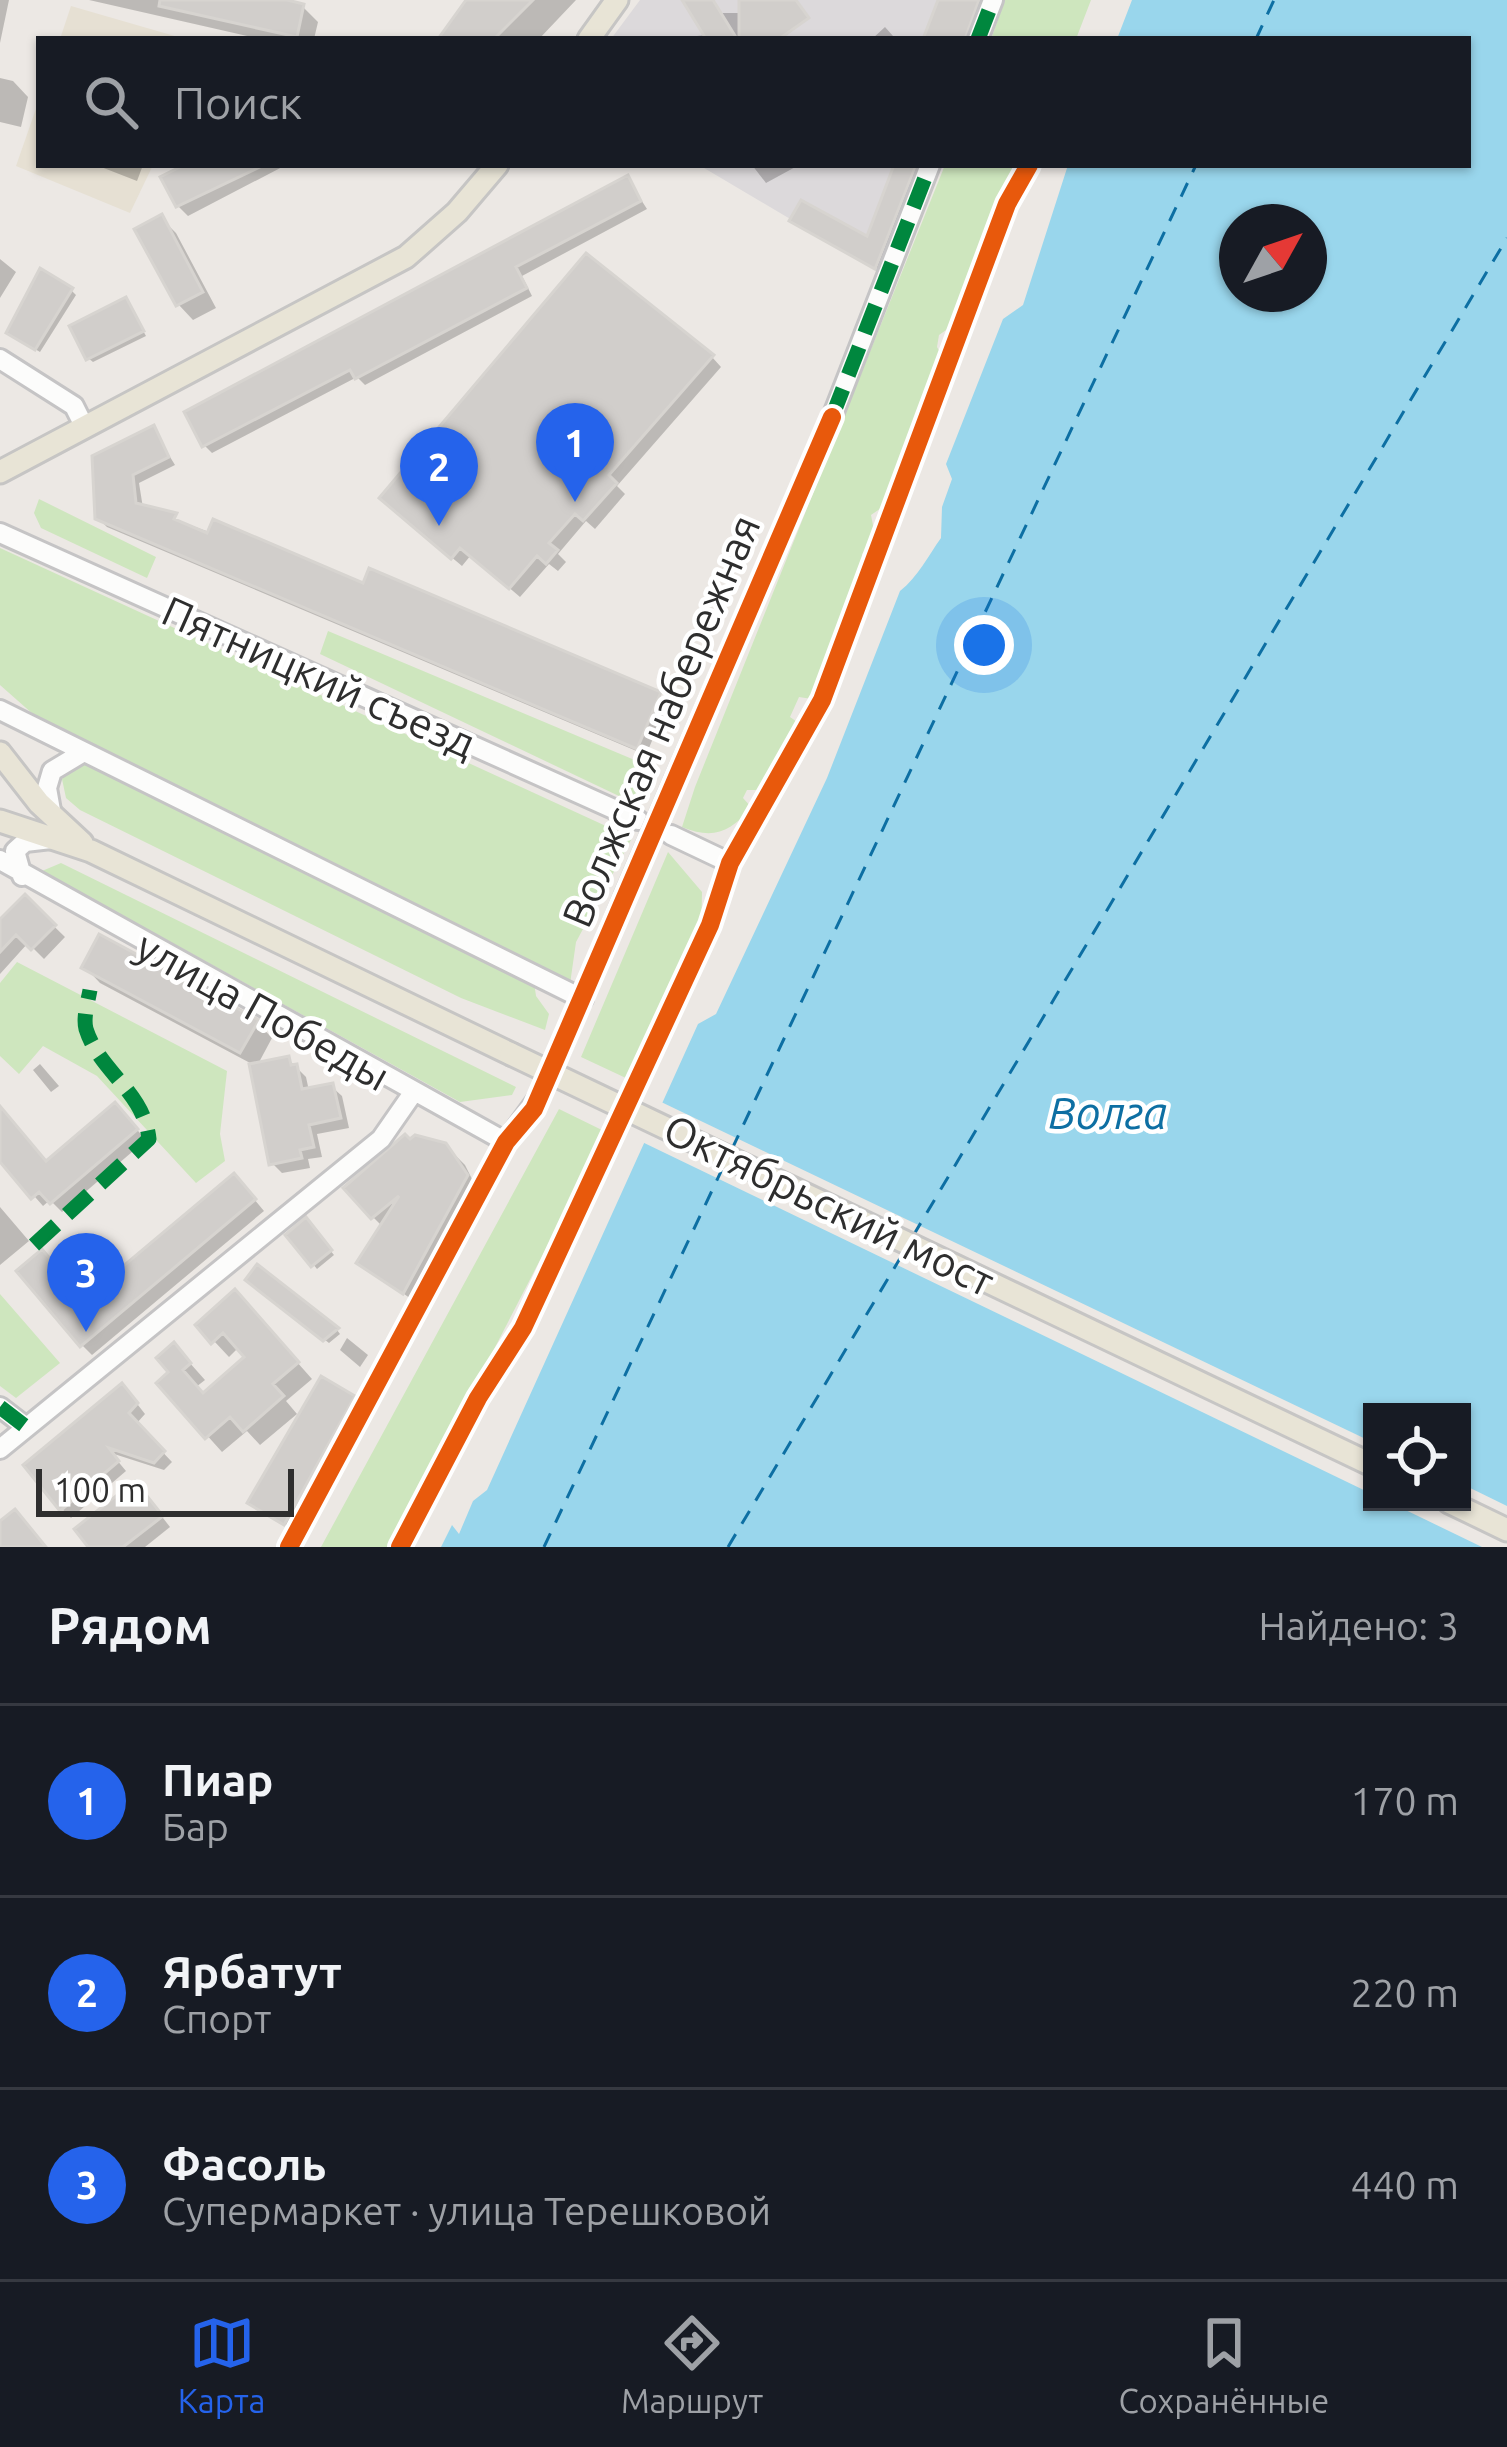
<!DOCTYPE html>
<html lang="ru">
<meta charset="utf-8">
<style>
body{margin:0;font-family:Ubuntu,sans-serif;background:#20242c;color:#f1f3f6}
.controls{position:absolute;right:36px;bottom:36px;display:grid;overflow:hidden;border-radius:0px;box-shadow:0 3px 9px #0004}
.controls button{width:108px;height:108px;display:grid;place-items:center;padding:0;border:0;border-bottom:3px solid #363941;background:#171b24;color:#f1f3f6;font:60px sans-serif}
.compass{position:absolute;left:1219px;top:204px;width:108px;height:108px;border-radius:50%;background:#171b24;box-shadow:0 3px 9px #0004;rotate:50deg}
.scale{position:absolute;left:36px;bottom:30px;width:258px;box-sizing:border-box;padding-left:12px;border:6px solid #2e2e2e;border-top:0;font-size:33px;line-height:42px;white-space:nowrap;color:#2e2e2e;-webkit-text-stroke:9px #fff;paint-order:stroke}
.you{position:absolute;left:984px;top:645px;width:42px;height:42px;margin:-30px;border:9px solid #fff;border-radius:50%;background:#1a73e8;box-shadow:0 0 0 18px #1a73e833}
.badge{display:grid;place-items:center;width:78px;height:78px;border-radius:50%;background:#2563eb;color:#fff;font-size:39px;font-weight:700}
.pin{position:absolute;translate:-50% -99px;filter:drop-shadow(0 3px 6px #0008)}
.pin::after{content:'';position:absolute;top:63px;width:42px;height:36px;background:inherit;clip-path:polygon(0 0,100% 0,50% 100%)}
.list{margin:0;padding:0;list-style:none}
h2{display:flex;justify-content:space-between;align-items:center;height:156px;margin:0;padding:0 48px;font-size:51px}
h2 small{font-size:39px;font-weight:400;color:#9ea1a6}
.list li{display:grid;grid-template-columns:78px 1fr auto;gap:36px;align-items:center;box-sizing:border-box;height:192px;padding:0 48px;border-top:3px solid #363941}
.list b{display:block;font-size:45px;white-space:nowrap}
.list p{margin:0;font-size:39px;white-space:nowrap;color:#9ea1a6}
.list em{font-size:39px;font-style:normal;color:#9ea1a6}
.icon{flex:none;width:66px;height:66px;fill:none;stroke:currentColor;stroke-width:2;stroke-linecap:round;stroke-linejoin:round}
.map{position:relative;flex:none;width:1507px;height:1547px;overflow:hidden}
.search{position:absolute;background:#171b24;box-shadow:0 3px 9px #0004;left:36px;right:36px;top:36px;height:132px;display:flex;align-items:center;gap:30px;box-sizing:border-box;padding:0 42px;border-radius:0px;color:#9ea1a6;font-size:45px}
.sheet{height:732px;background:#171b24}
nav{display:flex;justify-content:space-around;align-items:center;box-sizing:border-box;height:168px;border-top:3px solid #363941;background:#171b24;font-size:33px;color:#9ea1a6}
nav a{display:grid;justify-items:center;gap:6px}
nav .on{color:#2563eb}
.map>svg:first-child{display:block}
.industrial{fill:#dcd9db}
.education{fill:#e6e0d3}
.green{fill:#cee6be}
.water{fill:#99d6ec;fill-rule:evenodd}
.pier{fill:#ece8e4}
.shadow{fill:#0003}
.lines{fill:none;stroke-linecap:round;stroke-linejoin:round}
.ferry{stroke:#0d6fa3;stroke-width:3;stroke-dasharray:15 12;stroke-linecap:butt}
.building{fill:#d1cecb;stroke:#d7d4d0;stroke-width:3}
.minor-casing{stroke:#c5c4c5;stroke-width:24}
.major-casing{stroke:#c6c5c4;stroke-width:27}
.minor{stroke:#fcfcfb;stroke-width:18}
.major{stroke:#e8e4d6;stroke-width:21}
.minor-bridge-casing{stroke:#c5c4c5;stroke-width:24;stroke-linecap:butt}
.major-bridge-casing{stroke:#c6c5c4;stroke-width:27;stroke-linecap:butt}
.minor-bridge{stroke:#fcfcfb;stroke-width:18}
.major-bridge{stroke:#e8e4d6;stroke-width:21}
.quiet{stroke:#00873e;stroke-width:15;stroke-dasharray:30 15;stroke-linecap:butt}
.cycleway-casing{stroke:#fff;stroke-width:26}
.cycleway{stroke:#e8590c;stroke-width:18}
.labels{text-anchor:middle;stroke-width:9;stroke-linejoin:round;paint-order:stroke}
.street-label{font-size:42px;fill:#2e2e2e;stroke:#fff}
.water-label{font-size:45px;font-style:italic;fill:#0d6fa3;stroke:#fff}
</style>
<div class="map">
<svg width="1507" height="1547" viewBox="0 0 1507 1547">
<rect width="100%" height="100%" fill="#ece8e4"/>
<path class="industrial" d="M640 0H987L972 39H611Z
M699 165H925L883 274Z"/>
<path class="education" d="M71 6 185 39H60Z
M39 100V165H153L130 213 16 166Z"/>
<path class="green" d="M1005 0H1091L1076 39H991Z
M945 165H1022L969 290 957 304 956 323 939 335 937 347 943 358C926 389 895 470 887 504L871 515 876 541 862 554 865 565 817 694 812 699 799 697 790 717 800 724 760 790H747L743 798 752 808C729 832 714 840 682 827L695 787Z
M39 499 156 557 147 578 41 528 34 513Z
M0 548 632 838 576 942 570 984 34 715 0 685Z
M328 631 656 769 640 806 320 654Z
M88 761 534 982 536 996 549 1014 545 1030 461 998 80 810 66 798 62 779 73 764Z
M668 852 702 892 701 937 628 1079 581 1057Z
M61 863 516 1087 512 1095 460 1102 42 871Z
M17 962 227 1071 220 1134 225 1161 196 1183 97 1076 43 1046 19 1074 0 1056V983Z
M559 1109 606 1132 392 1547H321Z
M0 1294 60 1363 16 1398 0 1386Z"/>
<path class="water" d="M1132 0H1507V1547H441L452 1525 459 1534 473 1501 487 1490 698 1024 716 1014 827 778 900 591C918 577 928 556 941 538L942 507 952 479 946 464 1003 319 1023 305 1068 165H1468V39H1117ZM1237 222H1309V294H1237ZM1372 1412H1462V1502H1372Z"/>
<path class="pier" d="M657 1100 1372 1442V1494L638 1140Z
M1462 1484 1507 1506V1547H1482L1389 1502H1462Z"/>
<path class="shadow" d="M0 0H9L0 43Z
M89 0H273L303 7 318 22 314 39H260Z
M481 0H576L539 39H443Z
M686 0H709L718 13H738L742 0H792L808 19 781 39H667L707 35Z
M941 0H988L973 39H926Z
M885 27 893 36 889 39H872Z
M0 78 13 81 28 97 21 127 0 122Z
M96 165H143L137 181Z
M190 165H286L188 216 178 206Z
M752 165H799L766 183Z
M898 165H922L878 268 795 222 868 241Z
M627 178 647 209 522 276 532 296 365 385 357 377 212 453 204 445Z
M161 218 176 233 216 308 193 320 178 304Z
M0 259 16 272 0 298Z
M71 290 76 295 40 352 15 337Z
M126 300 146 336 93 362 88 358Z
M712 357 721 367 617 486 625 494 595 529 586 521 558 554 566 562 558 571 549 564 520 597 471 555 462 566 393 508Z
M153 429 175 465 139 483 143 508 659 695 668 703 646 755 107 527 98 518Z
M25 898 65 937 44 959 28 943 0 974V923Z
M85 967 257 1022 272 1038 257 1066 288 1059 306 1077 309 1091 332 1087 342 1096 349 1128 317 1134 322 1157 308 1159 310 1168 282 1173 272 1163 252 1064 100 983Z
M40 1064 59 1086 51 1092 33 1070Z
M0 1109 47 1165 125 1116 146 1140 62 1212 50 1200 43 1206 0 1157Z
M410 1143 445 1145 465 1165 476 1187 414 1301 360 1263 383 1227 373 1217Z
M244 1187 264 1211 92 1355 82 1345 85 1302Z
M0 1207 29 1241 0 1265Z
M306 1221 334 1255 317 1269 289 1235Z
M258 1268 337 1330 340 1334 329 1343 253 1284Z
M250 1309 312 1379 286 1401 297 1414 260 1445 247 1431 222 1452 160 1383 189 1362 205 1380 196 1387 204 1396 248 1357 239 1347 229 1357 199 1325Z
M347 1338 368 1355 360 1367 340 1350Z
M131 1396 145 1414 136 1424 172 1462 164 1470 111 1453 126 1471 71 1518 62 1509Z
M353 1398 358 1404 290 1528 256 1507Z
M145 1495 170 1527 145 1547H92Z"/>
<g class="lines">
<path class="ferry" d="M1256 39 1274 0
M732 1149 1196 165
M913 1236 1507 238
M544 1547 725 1163
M728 1547 905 1250"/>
</g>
<path class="building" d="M160 0H287L304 4 297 37 159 6Z
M466 0H533L494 39H438Z
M682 0H713L737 39H706Z
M739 0H796L809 18 779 39H739Z
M938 0H979L965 39H923Z
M184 165H264L176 207 160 177Z
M894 165H916L875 269 789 221 801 200 867 236Z
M628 175 641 201 516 267 527 288 355 379 350 370 202 447 184 412Z
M162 214 203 292 176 306 134 229Z
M586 253 714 355 609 475 617 483 583 521 575 514 549 543 558 550 546 564 537 556 509 589 460 548 451 559 379 498Z
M40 268 73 288 35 350 6 333Z
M126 297 144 331 86 360 69 326Z
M154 425 169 457 133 475 136 503 177 513 174 519 207 533 213 519 363 583 369 568 661 692 637 749 95 519 92 456Z
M25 894 56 925 31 950 16 935 0 952V919Z
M99 934 259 1020 240 1053 81 968Z
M289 1056 291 1065 297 1064 302 1089 333 1083 341 1118 309 1125 314 1147 300 1150 302 1158 269 1165 249 1064Z
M115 1102 138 1129 50 1204 39 1192 31 1199 0 1162V1106L46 1161Z
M405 1134 410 1139 415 1135 446 1143 468 1175 403 1294 356 1263 399 1196 371 1219 343 1188Z
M234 1173 256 1199 80 1347 16 1271 42 1249 84 1299Z
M306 1217 332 1250 311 1267 285 1235Z
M257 1264 339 1328 323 1341 245 1280Z
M235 1289 299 1362 273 1384 284 1396 243 1432 230 1417 205 1439 156 1383 168 1372 156 1358 174 1342 191 1363 183 1370 203 1393 244 1357 223 1333 211 1344 195 1325Z
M321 1376 355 1396 284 1525 247 1503Z
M122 1383 138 1403 129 1413 165 1451 154 1463 109 1448 119 1461 60 1511 23 1465Z
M135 1481 163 1516 123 1547H88L74 1529Z
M15 1509 46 1547H0V1521Z"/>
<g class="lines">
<defs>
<path id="minor" d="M978 39 993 0
M0 359 74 406 84 426
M0 533 638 820
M0 710 583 999
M675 779 832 417 930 165
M52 816 47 788 52 771 82 753
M671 835 730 863
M0 860 506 1142
M22 876 15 851 25 842 51 839
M559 1053 624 897
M0 1407 26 1427
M0 1449 381 1139 413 1093
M289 1547 506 1142 541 1094"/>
<path id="major" d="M589 39 617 0
M0 472 406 257 457 212 497 165
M0 753 39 803 82 843
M0 821 91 851 511 1054
M1449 1502 1507 1530"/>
</defs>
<use href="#minor" class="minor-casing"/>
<use href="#major" class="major-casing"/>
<use href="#minor" class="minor"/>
<use href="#major" class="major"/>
<defs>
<path id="minor-bridge" d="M624 897 675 779"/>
<path id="major-bridge" d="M511 1054 1372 1465"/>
</defs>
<use href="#minor-bridge" class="minor-bridge-casing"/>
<use href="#major-bridge" class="major-bridge-casing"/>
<use href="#minor-bridge" class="minor-bridge"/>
<use href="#major-bridge" class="major-bridge"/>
<path class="quiet" d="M978 39 993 0
M832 417 930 165
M34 1245 149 1139C144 1091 100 1073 86 1029 83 1018 88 1001 90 990
M0 1407 26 1427"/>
<defs>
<path id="cycleway" d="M289 1547 506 1142 534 1109 832 417
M400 1547 478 1398 523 1328 710 925 730 863 822 700 1007 204 1029 165"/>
</defs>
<use href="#cycleway" class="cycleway-casing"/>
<use href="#cycleway" class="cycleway"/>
</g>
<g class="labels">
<g class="street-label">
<text transform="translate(319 677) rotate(24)" y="15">Пятницкий съезд</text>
<text transform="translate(661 721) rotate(-67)" y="15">Волжская набережная</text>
<text transform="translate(263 1011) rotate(29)" y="15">улица Победы</text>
<text transform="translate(829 1205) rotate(26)" y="15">Октябрьский мост</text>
</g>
<g class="water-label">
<text x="1108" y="1129">Волга</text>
</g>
</g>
</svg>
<div class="controls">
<button><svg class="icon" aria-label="locate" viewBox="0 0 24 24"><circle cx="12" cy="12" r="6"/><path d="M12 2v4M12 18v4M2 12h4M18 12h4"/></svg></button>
</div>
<svg class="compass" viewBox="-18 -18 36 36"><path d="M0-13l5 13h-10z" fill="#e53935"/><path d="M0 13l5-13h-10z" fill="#9ea1a6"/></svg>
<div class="scale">100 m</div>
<div class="you"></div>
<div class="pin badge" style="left:575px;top:502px">1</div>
<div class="pin badge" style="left:439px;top:526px">2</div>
<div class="pin badge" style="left:86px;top:1332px">3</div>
<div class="search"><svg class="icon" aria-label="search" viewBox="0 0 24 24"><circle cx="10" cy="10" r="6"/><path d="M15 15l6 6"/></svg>Поиск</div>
</div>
<section class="sheet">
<h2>Рядом<small>Найдено: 3</small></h2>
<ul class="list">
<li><span class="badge">1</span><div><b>Пиар</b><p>Бар</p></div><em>170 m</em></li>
<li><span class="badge">2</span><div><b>Ярбатут</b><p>Спорт</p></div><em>220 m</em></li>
<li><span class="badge">3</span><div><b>Фасоль</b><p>Супермаркет · улица Терешковой</p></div><em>440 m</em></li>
</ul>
</section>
<nav>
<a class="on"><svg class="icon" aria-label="map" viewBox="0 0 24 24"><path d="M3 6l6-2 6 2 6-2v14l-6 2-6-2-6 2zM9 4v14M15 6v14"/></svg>Карта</a>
<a><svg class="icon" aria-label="directions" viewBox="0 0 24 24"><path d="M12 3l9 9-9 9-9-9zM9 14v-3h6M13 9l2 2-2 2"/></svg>Маршрут</a>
<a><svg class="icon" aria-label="saved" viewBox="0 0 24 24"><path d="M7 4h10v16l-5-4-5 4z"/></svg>Сохранённые</a>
</nav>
